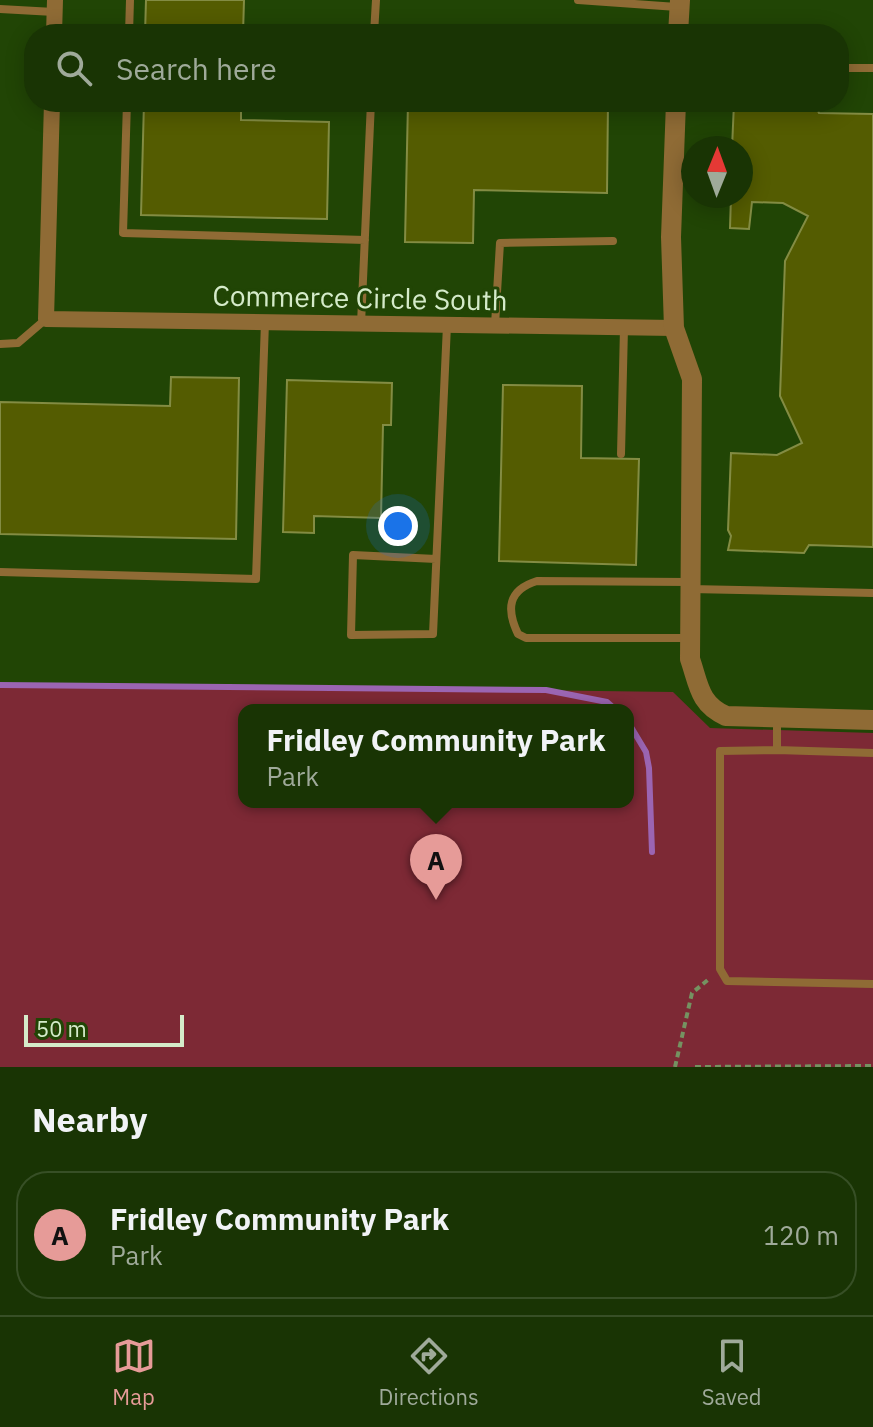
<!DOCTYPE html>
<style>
body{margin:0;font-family:"IBM Plex Sans",sans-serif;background:#263f13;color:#f1f3f6}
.compass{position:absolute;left:681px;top:136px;width:72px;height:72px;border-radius:50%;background:#193404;box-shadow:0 4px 20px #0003;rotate:1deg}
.scale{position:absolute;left:24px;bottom:20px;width:160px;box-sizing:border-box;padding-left:8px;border:4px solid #d5ebca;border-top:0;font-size:22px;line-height:28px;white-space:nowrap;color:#d5ebca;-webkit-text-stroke:6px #214505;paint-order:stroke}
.you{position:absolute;left:398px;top:526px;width:28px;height:28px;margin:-20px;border:6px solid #fff;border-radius:50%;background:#1a73e8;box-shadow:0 0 0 12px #1a73e833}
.badge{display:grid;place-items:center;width:52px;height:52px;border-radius:50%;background:#e69b98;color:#111;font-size:26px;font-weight:700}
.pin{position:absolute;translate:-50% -66px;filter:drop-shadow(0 2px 4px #0008)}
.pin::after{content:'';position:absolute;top:42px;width:28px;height:24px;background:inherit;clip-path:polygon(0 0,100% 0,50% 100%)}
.popup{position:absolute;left:238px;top:704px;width:396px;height:104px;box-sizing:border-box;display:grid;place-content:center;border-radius:16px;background:#193404;filter:drop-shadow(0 2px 6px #0005);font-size:26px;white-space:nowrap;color:#9faa9a}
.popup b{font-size:30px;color:#f1f3f6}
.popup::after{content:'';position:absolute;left:50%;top:100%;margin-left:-16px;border:16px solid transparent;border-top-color:#193404}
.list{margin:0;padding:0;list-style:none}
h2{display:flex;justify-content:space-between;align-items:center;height:104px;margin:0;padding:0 32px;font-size:34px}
h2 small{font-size:26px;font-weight:400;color:#9faa9a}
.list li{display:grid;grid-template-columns:52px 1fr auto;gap:24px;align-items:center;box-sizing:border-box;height:128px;margin:0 16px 16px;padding:0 16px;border:2px solid #374f26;border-radius:32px}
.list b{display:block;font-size:30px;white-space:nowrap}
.list p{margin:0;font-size:26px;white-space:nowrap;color:#9faa9a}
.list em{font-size:26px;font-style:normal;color:#9faa9a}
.icon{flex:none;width:44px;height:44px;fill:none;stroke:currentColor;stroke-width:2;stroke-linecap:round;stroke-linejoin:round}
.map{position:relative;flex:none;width:873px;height:1067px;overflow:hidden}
.search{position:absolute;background:#193404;box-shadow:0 4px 20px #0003;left:24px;right:24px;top:24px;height:88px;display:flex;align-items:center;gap:20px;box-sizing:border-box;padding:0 28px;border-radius:32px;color:#9faa9a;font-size:30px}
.sheet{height:248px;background:#193404}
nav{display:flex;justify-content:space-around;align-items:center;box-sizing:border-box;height:112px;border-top:2px solid #374f26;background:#193404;font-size:22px;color:#9faa9a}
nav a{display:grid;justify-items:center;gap:4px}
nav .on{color:#e69b98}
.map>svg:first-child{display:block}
.green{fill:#7d2935;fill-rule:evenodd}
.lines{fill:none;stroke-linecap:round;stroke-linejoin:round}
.stream{stroke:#9b65b2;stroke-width:6}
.building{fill:#545c01;stroke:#838c43;stroke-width:2}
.path{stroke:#759261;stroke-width:4;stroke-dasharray:6 4;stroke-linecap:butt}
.service{stroke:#8f6b35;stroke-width:8}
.minor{stroke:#8f6b35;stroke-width:16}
.tertiary{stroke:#8f6b35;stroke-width:20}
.labels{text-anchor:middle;stroke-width:6;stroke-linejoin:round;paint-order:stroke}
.street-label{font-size:28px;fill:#d5ebca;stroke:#214505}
</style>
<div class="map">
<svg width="873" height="1067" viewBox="0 0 873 1067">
<rect width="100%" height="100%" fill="#214505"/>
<path class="green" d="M0 683 673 692 710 728 873 733V1067H0ZM244 710H628V802H244Z"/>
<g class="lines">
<path class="stream" d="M0 685 546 690 607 702 616 710
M628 722 646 752 649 768 652 852"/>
</g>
<path class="building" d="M146 0H244L243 34H145Z
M144 102H241V120L329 122 327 219 141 215Z
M408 102H608L607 193 474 190 473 243 405 242Z
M734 103 816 107 819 113 873 114V547L809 545 804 553 728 550 731 536 728 530 731 453 777 455 802 443 780 396 785 261 808 216 783 203 752 202 749 229 730 228 731 196H741V148H732Z
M171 377 239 378 236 539 0 534V402L170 406Z
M287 380 392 383 391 425H383L381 518 314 516V533L283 532Z
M503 385 582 386 581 458 639 459 636 565 499 561Z"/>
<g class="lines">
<path class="path" d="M675 1067 692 993 709 979
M695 1067 873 1066"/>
<path class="service" d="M578 0 677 7
M0 9 54 12
M129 34 130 0
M374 34 376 0
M839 68H873
M127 102 123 233 365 240
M361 324 371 102
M495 325 500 243 613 241
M0 344 18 343 46 319
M621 454 624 328
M436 559 353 555 351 635 433 634 447 325
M0 572 256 579 265 322
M690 589 873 593
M688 638H526L518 634C506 609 508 590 537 581L688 582
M777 720V750L720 751V969L727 981 873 984
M777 750 873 753"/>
<path class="minor" d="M54 34 55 0
M52 102 46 319 674 328"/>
<path class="tertiary" d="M678 34 680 0
M676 102 671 237 674 328 692 379 690 659C699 685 699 704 726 716L873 720"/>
</g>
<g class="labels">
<g class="street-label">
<text transform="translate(360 298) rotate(1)" y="10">Commerce Circle South</text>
</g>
</g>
</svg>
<svg class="compass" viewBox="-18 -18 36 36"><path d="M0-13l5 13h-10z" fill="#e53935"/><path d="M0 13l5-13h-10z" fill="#9faa9a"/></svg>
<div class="scale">50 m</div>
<div class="you"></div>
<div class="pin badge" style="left:436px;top:900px">A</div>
<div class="popup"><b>Fridley Community Park</b>Park</div>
<div class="search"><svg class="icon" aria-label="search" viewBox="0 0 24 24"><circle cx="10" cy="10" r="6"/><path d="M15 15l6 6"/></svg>Search here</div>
</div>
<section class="sheet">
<h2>Nearby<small></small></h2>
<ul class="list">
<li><span class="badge">A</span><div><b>Fridley Community Park</b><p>Park</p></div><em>120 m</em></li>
</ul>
</section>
<nav>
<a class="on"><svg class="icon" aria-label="map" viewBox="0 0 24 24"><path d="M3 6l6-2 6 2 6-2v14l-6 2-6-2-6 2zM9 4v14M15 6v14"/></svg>Map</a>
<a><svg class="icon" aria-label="directions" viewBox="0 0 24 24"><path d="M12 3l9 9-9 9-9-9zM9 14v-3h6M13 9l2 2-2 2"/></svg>Directions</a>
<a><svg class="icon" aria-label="saved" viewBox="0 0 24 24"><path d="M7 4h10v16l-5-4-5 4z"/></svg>Saved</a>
</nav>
